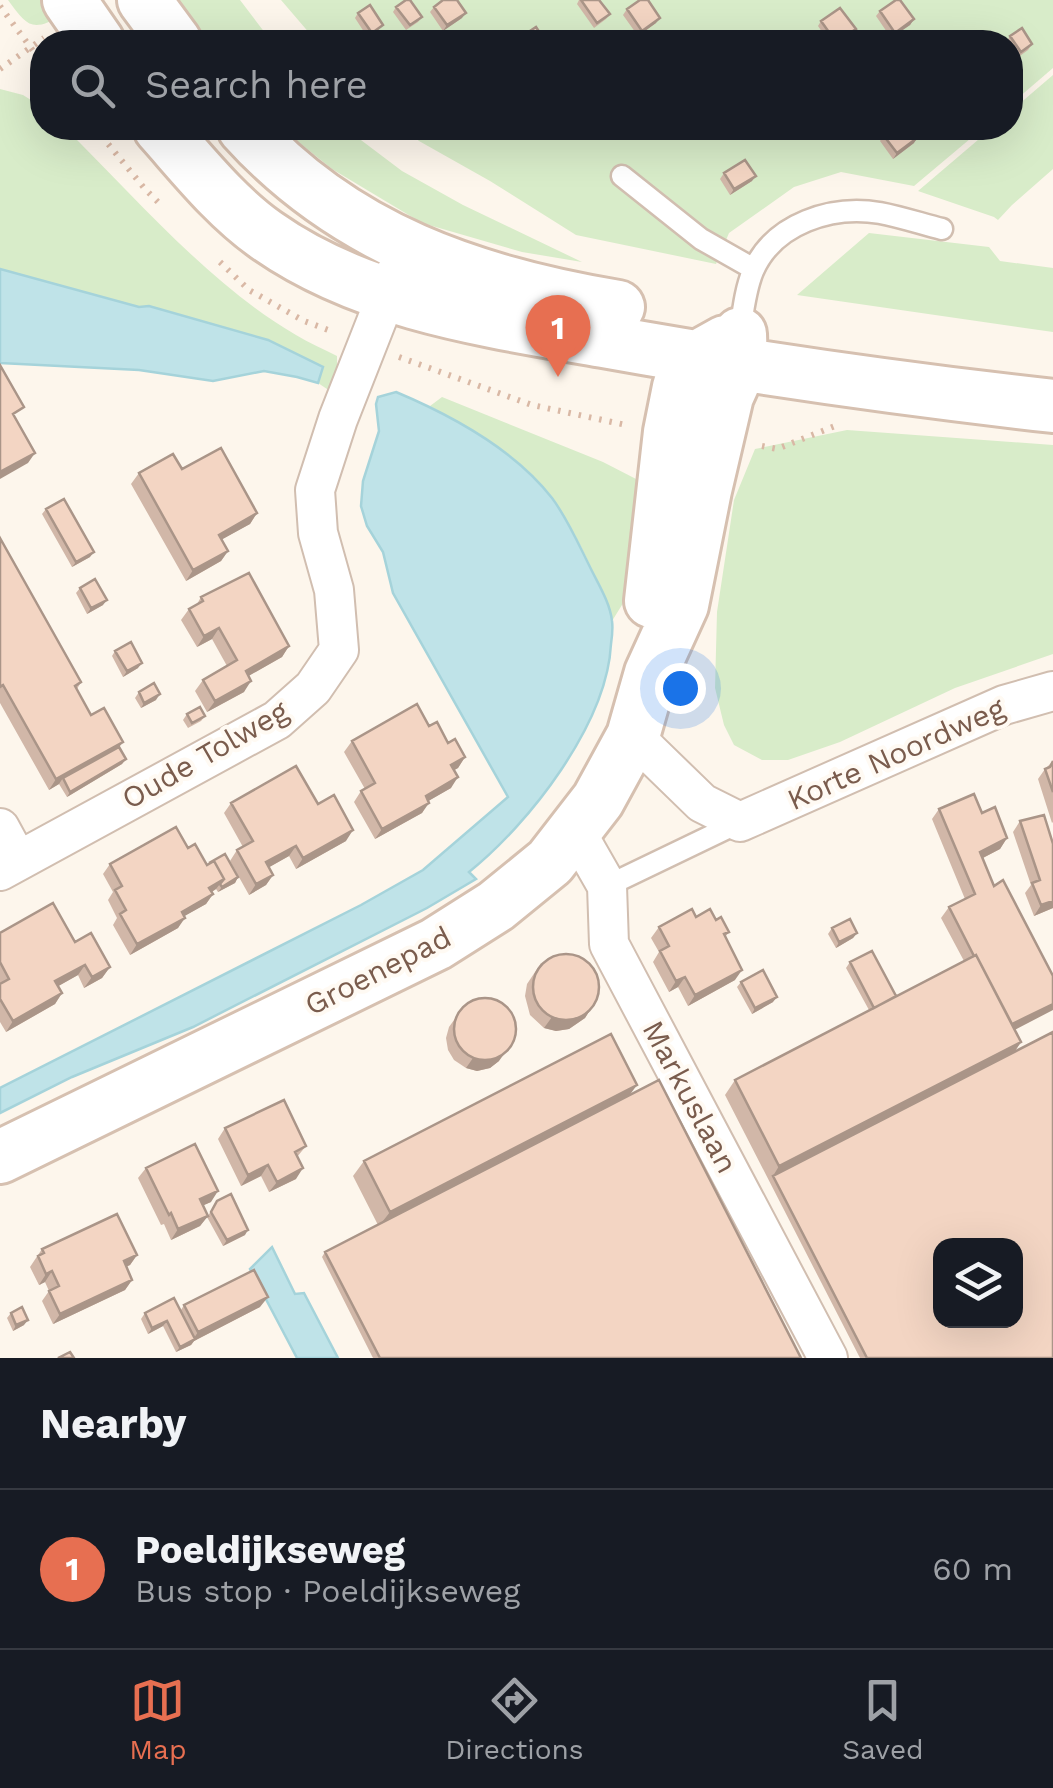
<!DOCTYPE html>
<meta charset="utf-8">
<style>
body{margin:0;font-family:"Work Sans",sans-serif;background:#20242c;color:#f1f3f6}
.controls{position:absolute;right:30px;bottom:30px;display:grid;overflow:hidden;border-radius:20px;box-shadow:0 10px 40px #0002}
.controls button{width:90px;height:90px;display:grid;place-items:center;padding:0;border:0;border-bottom:2px solid #363941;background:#171b24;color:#f1f3f6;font:50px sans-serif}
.you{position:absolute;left:680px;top:688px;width:35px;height:35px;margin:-25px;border:8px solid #fff;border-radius:50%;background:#1a73e8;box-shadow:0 0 0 15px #1a73e833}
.badge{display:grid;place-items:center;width:65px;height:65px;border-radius:50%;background:#e76f51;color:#fff;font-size:32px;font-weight:700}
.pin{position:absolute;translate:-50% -82px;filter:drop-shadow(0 2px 5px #0008)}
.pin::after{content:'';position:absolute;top:52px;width:35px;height:30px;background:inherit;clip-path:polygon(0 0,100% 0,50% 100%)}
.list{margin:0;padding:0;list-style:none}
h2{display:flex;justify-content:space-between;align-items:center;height:130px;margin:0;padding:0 40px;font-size:42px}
h2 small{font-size:32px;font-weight:400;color:#9ea1a6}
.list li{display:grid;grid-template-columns:65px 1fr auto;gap:30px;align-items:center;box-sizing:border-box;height:160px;padding:0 40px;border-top:2px solid #363941}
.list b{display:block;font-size:38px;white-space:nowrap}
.list p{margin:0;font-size:32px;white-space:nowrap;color:#9ea1a6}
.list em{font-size:32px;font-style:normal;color:#9ea1a6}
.icon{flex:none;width:55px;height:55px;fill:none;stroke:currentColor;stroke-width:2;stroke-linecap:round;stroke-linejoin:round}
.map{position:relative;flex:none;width:1053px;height:1358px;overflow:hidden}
.search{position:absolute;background:#171b24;box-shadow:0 10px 40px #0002;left:30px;right:30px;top:30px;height:110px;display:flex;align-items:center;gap:25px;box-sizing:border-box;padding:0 35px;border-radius:40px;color:#9ea1a6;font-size:38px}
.sheet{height:290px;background:#171b24}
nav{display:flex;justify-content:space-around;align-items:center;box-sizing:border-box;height:140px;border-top:2px solid #363941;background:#171b24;font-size:28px;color:#9ea1a6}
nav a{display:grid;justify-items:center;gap:5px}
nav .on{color:#e76f51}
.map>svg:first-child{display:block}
.green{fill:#d8ecc9}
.water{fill:#bfe3e8;stroke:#a5d3da;stroke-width:2.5}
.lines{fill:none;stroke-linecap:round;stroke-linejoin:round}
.lane-casing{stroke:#d1beb0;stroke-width:25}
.street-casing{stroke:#d1beb0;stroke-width:42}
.secondary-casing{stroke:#d6c0b0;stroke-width:58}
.path{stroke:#d9b8a5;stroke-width:6;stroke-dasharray:2.5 8;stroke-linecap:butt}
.lane{stroke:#fff;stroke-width:20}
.street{stroke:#fff;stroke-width:38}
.secondary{stroke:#fff;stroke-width:52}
.wall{fill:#d1b7a8}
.shaded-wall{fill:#aa9588}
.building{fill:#f3d5c3;stroke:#aa9588;stroke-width:2.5;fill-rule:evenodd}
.labels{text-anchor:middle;stroke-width:8;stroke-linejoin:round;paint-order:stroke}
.street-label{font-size:30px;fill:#7a5c4d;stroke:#fffaf3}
</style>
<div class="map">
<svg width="1053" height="1358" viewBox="0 0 1053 1358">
<rect width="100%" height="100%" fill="#fdf6ec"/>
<path class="green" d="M8 0H52L62 15C32 33 27 26 8 0Z
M172 0H240L272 42H201Z
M281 0H1053V68L1011 104 1010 42H317Z
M1053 75V169L1012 205 998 220 994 217 918 191 992 128H1010L1011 111Z
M0 89 23 95 42 107V128H65C135 197 211 286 296 335 309 343 324 349 337 356V369L330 391 318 383 323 366 149 306 139 307 0 269Z
M281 128H345L402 171 463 205 582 262 522 252 422 223 332 169Z
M404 128H983L914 186 841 172 794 187 729 233 716 264 576 235 490 181 419 141Z
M869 233 989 247 1000 261 1053 268V332L797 295Z
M442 397 603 462 638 480 647 494 640 576 612 621C598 580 579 537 554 501 524 458 474 431 430 406Z
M847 430 1053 445V654L955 688 840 742 788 760H762L734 745 724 725 715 688 717 612 734 500 755 449Z"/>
<path class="water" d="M0 269 139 307 149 306 268 340 323 367 318 383 297 377 264 371 213 381 139 370 0 363Z
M396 392C453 416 514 449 552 498 567 518 578 543 589 565 597 582 610 602 612 621 613 628 612 637 611 644 607 724 529 824 469 872L476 879 427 908 193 1027 72 1077 0 1113V1088L361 905 423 870 508 797 393 593 383 552 367 526 361 506 363 481 379 431 376 404 378 397Z
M272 1247 295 1294 304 1293 338 1358H297L250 1269Z"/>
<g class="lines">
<defs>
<path id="lane" d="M622 176 701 239 754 269
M740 332C743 312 745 290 753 271 774 223 832 205 880 213 901 217 922 224 942 229
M607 886 740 822"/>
<path id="street" d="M633 736 702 803 740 822 1004 705 1053 691
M0 828 18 861
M575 830 607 886 609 944 828 1358
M0 871 277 720 313 688 339 650 334 590 318 533 315 490 338 419 395 274"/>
<path id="secondary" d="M69 0 98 42
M144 0 175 42
M160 128C193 165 225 206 266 235 363 304 489 321 603 341 753 368 902 389 1053 406
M244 128C344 239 474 283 618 307
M651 601 670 432 679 387 698 357 725 342
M0 1157 436 944 496 906 550 862 598 800 633 736 651 673 682 605 705 490 727 396 741 365 740 334"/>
</defs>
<use href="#lane" class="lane-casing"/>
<use href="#street" class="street-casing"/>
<use href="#secondary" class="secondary-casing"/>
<path class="path" d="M0 6 42 63
M0 69 44 38
M95 128 145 189 161 205
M220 262 249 290 304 321 331 331
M399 357 532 405 626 425
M762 446 777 449 835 426"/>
<use href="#lane" class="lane"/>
<use href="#street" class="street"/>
<use href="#secondary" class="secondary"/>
</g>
<path class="wall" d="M579 0H599L610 14 606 19 594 28 577 4Z
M396 7 422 17 418 22 406 30 393 12Z
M434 7 462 18 443 31 430 12Z
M627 9 656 23 638 36 623 15Z
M880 11 914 19 910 25 891 38 876 16Z
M358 13 379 30 368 38 355 18Z
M821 21 852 35 841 42H829L818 26Z
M1010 36 1032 44 1028 50 1017 58 1010 48V42H1006Z
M884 130 914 143 893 159 880 141 882 138 880 135Z
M724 173 752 181 730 195 720 179Z
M182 469 257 513 250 524 222 539 228 551 221 561 186 581 131 484 139 473Z
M46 509 90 557 72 567 42 514Z
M0 538 81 682 77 689 91 715 123 742 119 747 126 759 122 764 67 797 59 784 49 790 0 703Z
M80 588 103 605 87 614 76 593Z
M201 597 289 646 282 657 248 676 244 692 207 712 195 691 203 680 227 666 212 639 197 647 181 620 189 609 196 606Z
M115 651 138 668 123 677 112 656Z
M139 692 156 700 141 708 135 698Z
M187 714 205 716 201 721 188 728 183 720Z
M429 726 465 757 458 768 454 770 451 788 428 801 422 813 375 839 354 802 361 791 365 789 344 752 352 741Z
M1053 761V822L1052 823 1038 779 1045 769Z
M231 803 318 804 346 841 296 869 289 856 269 867 273 875 266 885 249 895 230 861 237 850 243 847 224 813Z
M939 809 982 813 1007 838 1000 849 983 858 1015 1030 1021 1042 1015 1051 1053 1358H860L725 1095 735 1080 869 1010 846 968 850 962 896 996 964 961 941 918 949 907 965 899 932 819Z
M1020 821 1053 844V908L1034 916 1025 893 1031 885 1013 832Z
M188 848 207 865 238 877 235 883 218 892 216 889 212 892 213 894 206 904 184 916 178 928 130 955 113 925 117 918 108 900 113 892 103 874 110 864Z
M696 917 716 920 729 932 725 937 735 980 688 1006 678 987 669 992 653 962 659 952 651 938 659 927Z
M832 928 857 933 853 938 836 948 828 934Z
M0 933 75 942 110 967 102 978 84 988 78 975 58 986 62 993 55 1004 6 1032 0 1022Z
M541 963 592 1007 585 1018 569 1029 556 1031 544 1028 530 1015 525 996 527 984Z
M741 982 773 1002 752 1014 737 987Z
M464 1006 499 1061 490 1068 477 1071 466 1068 454 1060 448 1050 446 1038 449 1027Z
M630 1095 801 1358H373L322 1257 325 1252 378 1225 353 1176 364 1161Z
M225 1128 306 1146 297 1157 296 1179 269 1192 261 1176 241 1186 218 1139Z
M146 1168 211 1202 203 1205 208 1216 217 1201 245 1235 223 1246 207 1217 200 1226 171 1240 164 1224 161 1225 138 1178Z
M42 1249 137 1255 130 1265 126 1267 132 1280 125 1290 53 1324 42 1301 49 1291 45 1282 39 1285 30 1267Z
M184 1305 260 1307 194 1341 191 1345 176 1352 163 1326 148 1334 141 1319 145 1313 181 1310Z
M11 1313 24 1325 13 1331 7 1318Z"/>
<path class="shaded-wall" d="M466 13 462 18 443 31 447 25Z
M660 18 656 23 638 36 642 31Z
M914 19 910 25 891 38 895 33Z
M917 138 914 143 893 159 897 153Z
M756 176 752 181 730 195 734 189Z
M35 453 28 463 0 479V472Z
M257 513 250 524 212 545 219 535Z
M228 551 221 561 186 581 193 570Z
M94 552 90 557 72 567 76 562Z
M107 600 103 605 87 614 91 608Z
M219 628 212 639 197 647 204 636Z
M289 646 282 657 238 682 246 671Z
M142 663 138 668 123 677 127 671Z
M251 681 244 692 207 712 215 701Z
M160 694 156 700 141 708 144 703Z
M123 742 115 752 63 778 59 784 49 790 56 779Z
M465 757 458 768 444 776 451 765Z
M126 759 122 764 67 797 70 792Z
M458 777 451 788 418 807 426 796Z
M429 803 422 813 375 839 382 829Z
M353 830 346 841 296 869 303 858Z
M1007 838 1000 849 973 863 980 852Z
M296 846 289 856 259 873 266 862Z
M273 875 266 885 249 895 256 884Z
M238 877 235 883 218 892 222 887Z
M224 879 216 889 202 898 209 888Z
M213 894 206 904 174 922 182 912Z
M1053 901V908L1034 916 1041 905Z
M185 918 178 928 130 955 137 944Z
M857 933 853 938 836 948 839 942Z
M85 965 78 975 48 992 55 981Z
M110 967 102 978 84 988 92 977Z
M742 970 735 980 688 1006 695 995Z
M685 977 678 987 669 992 676 981Z
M62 993 55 1004 6 1032 13 1021Z
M777 997 773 1002 752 1014 755 1008Z
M1053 1004V1010L1003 1036 1010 1025Z
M592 1007 585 1018 569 1029 556 1031 544 1028 552 1017Z
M1021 1042 1011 1057 773 1176 779 1166Z
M507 1050 499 1061 490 1068 477 1071 466 1068 473 1058Z
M637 1085 626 1100 379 1226 390 1212Z
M268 1165 261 1176 241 1186 248 1175Z
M303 1168 296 1179 269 1192 277 1182Z
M218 1191 211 1202 193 1210 200 1199Z
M208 1216 200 1226 171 1240 178 1229Z
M248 1230 245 1235 223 1246 227 1240Z
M137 1255 130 1265 116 1271 124 1261Z
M52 1271 45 1282 39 1285 46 1274Z
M132 1280 125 1290 53 1324 60 1314Z
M268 1297 260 1307 194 1341 191 1345 176 1352 180 1347 192 1341 198 1332Z
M28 1320 24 1325 13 1331 16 1325Z
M167 1321 163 1326 148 1334 152 1328Z"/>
<path class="building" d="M406 0H410L422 17 410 25 396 7Z
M443 0H457L466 13 447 25 434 7Z
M581 0H599L610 14 597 23Z
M640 0H648L660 18 642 31 627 9Z
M896 0H900L914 19 895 33 880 11Z
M370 5 383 25 372 33 358 13Z
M840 8 856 29 836 42 821 21Z
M536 27 546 42H521L518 39Z
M1022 28 1032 44 1021 52 1010 36Z
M887 128H910L917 138 897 153 884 136 887 134 884 130Z
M745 160 756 176 734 189 724 173Z
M0 365 24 407 13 414 35 453 0 472Z
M221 448 257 513 219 535 228 551 193 570 139 473 173 454 182 469Z
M64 499 94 552 76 562 46 509Z
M0 538 81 682 75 686 91 715 104 708 123 742 56 779 3 685 0 687Z
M249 573 289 646 246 671 251 681 215 701 203 680 237 660 219 628 204 636 189 609 203 601 201 597Z
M95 579 107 600 91 608 80 588Z
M131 642 142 663 127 671 115 651Z
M154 683 160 694 144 703 139 692Z
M417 704 429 726 437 722 448 743 455 739 465 757 451 765 458 777 426 796 429 803 382 829 361 791 375 783 352 741Z
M200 707 205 716 192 723 187 714Z
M119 747 126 759 70 792 63 778Z
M1053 761V792L1045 769 1050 767Z
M296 766 318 804 334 795 353 830 303 858 296 846 266 862 273 875 256 884 237 850 253 841 231 803Z
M974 794 982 813 995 807 1007 838 980 852 994 886 1003 880 1053 976V1004L1012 1024 976 955 974 956 949 907 975 894 939 809Z
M1044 815 1053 844V901L1041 905 1032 883 1040 880 1020 821Z
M176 827 188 848 195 844 207 865 214 861 224 879 209 888 213 894 182 912 185 918 137 944 120 914 126 910 115 890 122 886 110 864Z
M225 854 238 877 222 887 220 884 224 879 214 861 209 863Z
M53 903 75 942 91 933 110 967 92 977 85 965 55 981 62 993 13 1021 0 999V984L9 979 0 962V933Z
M692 909 696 917 710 909 716 920 721 917 729 932 724 934 742 970 695 995 685 977 676 981 660 951 669 946 659 927Z
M850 919 857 933 839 942 832 928Z
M872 951 896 996 874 1008 850 962Z
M533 987a33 33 0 1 1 66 0a33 33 0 1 1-66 0Z
M976 955 1021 1042 779 1166 735 1080Z
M763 970 777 997 755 1008 741 982Z
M454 1029a31 31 0 1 1 62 0a31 31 0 1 1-62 0Z
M1053 1032V1358H867L773 1176ZM940 1246H1016V1320H940Z
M611 1034 637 1085 390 1212 364 1161Z
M659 1080 801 1358H380L325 1252Z
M284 1100 306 1146 295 1152 303 1168 277 1182 268 1165 248 1175 225 1128Z
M195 1144 218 1191 200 1199 208 1216 178 1229 171 1213 169 1215 146 1168Z
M231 1194 248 1230 227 1240 211 1212 217 1201Z
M117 1214 137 1255 124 1261 132 1280 60 1314 49 1291 59 1286 52 1271 46 1274 38 1256 44 1253 42 1249Z
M254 1270 268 1297 198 1332 184 1305Z
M174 1298 195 1339 180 1347 167 1321 152 1328 145 1313Z
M22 1307 28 1320 16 1325 11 1313Z
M70 1352 74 1358H58Z"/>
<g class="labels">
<g class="street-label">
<text transform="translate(896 754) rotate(-24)" y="10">Korte Noordweg</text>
<text transform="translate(205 755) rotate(-30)" y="10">Oude Tolweg</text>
<text transform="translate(378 971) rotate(-27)" y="10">Groenepad</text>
<text transform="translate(690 1097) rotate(62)" y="10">Markuslaan</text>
</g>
</g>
</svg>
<div class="controls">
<button><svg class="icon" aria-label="layers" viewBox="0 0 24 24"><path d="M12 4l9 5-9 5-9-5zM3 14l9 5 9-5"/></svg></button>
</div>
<div class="you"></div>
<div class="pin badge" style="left:558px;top:377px">1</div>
<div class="search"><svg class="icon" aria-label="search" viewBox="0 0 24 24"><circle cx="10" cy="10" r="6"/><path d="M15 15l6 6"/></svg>Search here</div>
</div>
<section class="sheet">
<h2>Nearby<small></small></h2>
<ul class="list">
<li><span class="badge">1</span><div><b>Poeldijkseweg</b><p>Bus stop · Poeldijkseweg</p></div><em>60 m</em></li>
</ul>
</section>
<nav>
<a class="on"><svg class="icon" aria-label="map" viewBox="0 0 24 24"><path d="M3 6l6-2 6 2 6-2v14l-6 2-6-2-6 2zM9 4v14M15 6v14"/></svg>Map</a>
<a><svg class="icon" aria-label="directions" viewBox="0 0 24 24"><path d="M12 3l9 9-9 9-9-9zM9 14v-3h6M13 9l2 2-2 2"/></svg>Directions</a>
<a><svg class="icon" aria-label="saved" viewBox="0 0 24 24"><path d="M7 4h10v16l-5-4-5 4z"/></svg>Saved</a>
</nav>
